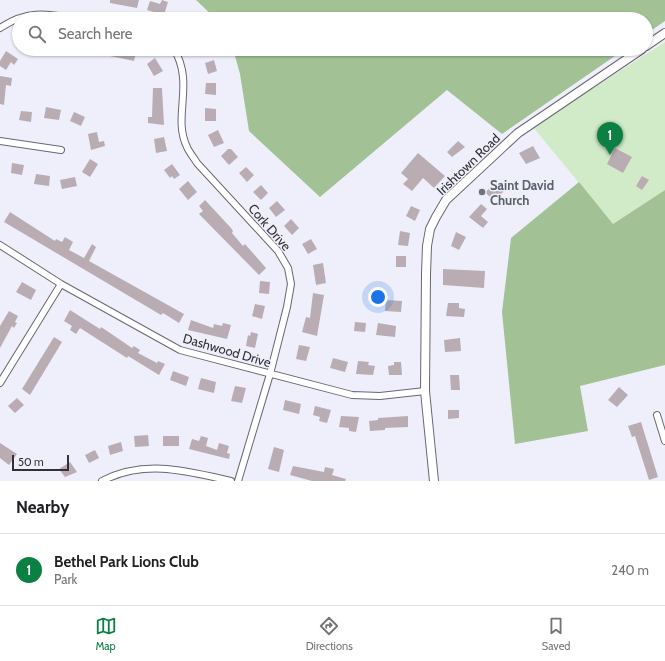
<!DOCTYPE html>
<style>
body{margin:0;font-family:Cabin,sans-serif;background:#f2f2f2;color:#202124}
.scale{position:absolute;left:12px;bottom:10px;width:57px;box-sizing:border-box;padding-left:4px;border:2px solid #323136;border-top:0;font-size:11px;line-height:14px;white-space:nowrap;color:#323136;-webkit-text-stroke:3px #efeffb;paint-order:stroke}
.you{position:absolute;left:378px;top:297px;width:14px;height:14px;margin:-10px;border:3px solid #fff;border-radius:50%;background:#1a73e8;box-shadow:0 0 0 6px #1a73e833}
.badge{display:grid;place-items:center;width:26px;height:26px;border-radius:50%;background:#0b8043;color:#fff;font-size:13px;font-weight:700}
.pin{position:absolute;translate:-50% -33px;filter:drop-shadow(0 1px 2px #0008)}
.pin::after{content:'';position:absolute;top:21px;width:14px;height:12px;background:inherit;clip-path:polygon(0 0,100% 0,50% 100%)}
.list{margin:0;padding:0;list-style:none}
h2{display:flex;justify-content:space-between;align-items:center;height:52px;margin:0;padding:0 16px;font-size:17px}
h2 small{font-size:13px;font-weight:400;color:#757577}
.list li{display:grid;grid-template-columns:26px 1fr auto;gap:12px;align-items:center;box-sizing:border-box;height:72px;padding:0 16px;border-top:1px solid #e0e0e0}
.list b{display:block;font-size:15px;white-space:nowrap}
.list p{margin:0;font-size:13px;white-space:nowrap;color:#757577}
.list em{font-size:13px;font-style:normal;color:#757577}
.icon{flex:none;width:22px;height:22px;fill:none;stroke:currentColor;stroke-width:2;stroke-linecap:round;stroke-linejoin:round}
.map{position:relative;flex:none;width:665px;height:481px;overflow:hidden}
.search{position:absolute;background:#fff;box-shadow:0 1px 3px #0004;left:12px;right:12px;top:12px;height:44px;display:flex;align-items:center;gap:10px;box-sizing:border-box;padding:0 14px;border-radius:22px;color:#757577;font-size:15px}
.sheet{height:124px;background:#fff}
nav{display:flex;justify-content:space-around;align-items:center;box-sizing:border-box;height:56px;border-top:1px solid #e0e0e0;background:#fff;font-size:11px;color:#757577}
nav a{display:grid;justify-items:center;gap:2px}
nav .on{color:#0b8043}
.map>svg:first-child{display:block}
.green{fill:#d1eac7}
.forest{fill:#a2c195}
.building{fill:#b9adb3}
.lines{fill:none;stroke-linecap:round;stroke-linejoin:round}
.minor-casing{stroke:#686772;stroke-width:8}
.tertiary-casing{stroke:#686772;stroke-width:10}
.minor{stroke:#fff;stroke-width:6}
.tertiary{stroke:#fff;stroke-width:8}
.worship-dot{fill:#6b7280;stroke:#efeffb;stroke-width:1.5}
.labels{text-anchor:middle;stroke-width:3;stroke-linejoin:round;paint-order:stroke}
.street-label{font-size:13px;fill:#323136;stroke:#efeffb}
.worship-label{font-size:13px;font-weight:bold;fill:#5b616d;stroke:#efeffb;text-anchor:start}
</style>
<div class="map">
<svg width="665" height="481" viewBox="0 0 665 481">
<rect width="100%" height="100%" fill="#efeffb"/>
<path class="green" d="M665 42V190L613 224 533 127Z"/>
<path class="forest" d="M196 0H665V21L646 34V19H216Z
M233 49H625L502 134 447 90 320 197 249 131 240 74Z
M579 182 613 224 665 190V365L580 386 588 431 515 444 502 312 511 238Z"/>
<path class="building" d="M110 0H139L137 8 110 3Z
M162 0 168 2 164 15 147 10 150 1 160 4Z
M92 49H121L136 52 134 61 91 52Z
M6 51 18 59 14 65 11 62 6 70 0 66V61Z
M155 58 163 71 154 76 147 64Z
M214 60 217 71 208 74 205 63Z
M0 76 12 78 11 86 6 85 4 105 0 104Z
M206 83H216V95L205 94Z
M153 88H162L164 125 148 123V117H152Z
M46 107 61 110 59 120 44 118Z
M205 108 216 109V121H205Z
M21 111 32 112 31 122 19 120Z
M74 112 85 117 81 126 70 121Z
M218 130 224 143 214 147 208 135Z
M97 132 99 142 104 141 105 146 91 150 88 134Z
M164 137 167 151 156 153 154 139Z
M458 141 465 147 452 157 447 152Z
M533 146 540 158 526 164 519 153Z
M615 148 632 157 623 173 607 164Z
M228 149H231L238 157 229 165 221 156Z
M418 153 445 176 434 188 423 178 412 191 403 184 408 179 401 173Z
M90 159 98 164 90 177 82 172Z
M12 163 24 165 22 175 11 173Z
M172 164 180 175 174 179 172 176 170 178 164 170Z
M246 167 254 175 247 182 239 173Z
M36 174 50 176 49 186 34 184Z
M642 176 649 180 642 190 636 186Z
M75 177 77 186 62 189 60 180Z
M188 181 197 192 188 200 179 189Z
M498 182 506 189 499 196 497 194 492 199 485 192Z
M261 185 268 193 261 200 253 192Z
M205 200 231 228 233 231 232 233 243 246 245 244 266 268 259 275 199 214 203 211 199 206Z
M277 201 285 210 276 217 269 208Z
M481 204 487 209 481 216 488 222 483 228 469 217Z
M411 206 420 210 415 221 406 216Z
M10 212 55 241 56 239 62 242 65 237 73 242 69 250 84 258 92 244 96 247 89 261 184 314 179 323 163 313 161 315 4 222Z
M291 219 299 228 292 235 284 226Z
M400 231 410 233 408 246 398 245Z
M456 232 466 237 459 250 451 246Z
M311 239 317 249 308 254 302 244Z
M396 256H406V267H396Z
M323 263 326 283 316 285 313 265Z
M443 269 485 271 484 288 443 285Z
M260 281 270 282 269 294 259 293Z
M22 282 36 290 31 300 16 292Z
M313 293 324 295 317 336 302 332 306 317 310 318Z
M386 300 402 301 401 312 385 311Z
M448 303H459V308L465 309 464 317 446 316Z
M255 304 265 306 262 319 252 316Z
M70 310 100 329 101 327 113 335 132 348 134 346 140 350 138 353 157 363 158 361 165 364 159 375 128 356 127 358 80 328 76 334 70 330 72 326 64 321Z
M9 311 18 316 15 322 17 323 14 328 12 326 0 348V326Z
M191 320 213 328 214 324 222 326 223 323 231 325 227 339 188 330Z
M355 322 366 323 365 332 354 331Z
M378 323 396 326 395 337 376 335Z
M251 332 258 334 255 348 246 346 248 335 250 336Z
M54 337 62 342 30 395 22 389Z
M460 338 461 351 445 352 444 340Z
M299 345 310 347 306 361 296 359Z
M333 358 348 362 345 372 330 368Z
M358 361 369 362 368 365 375 366 373 375 356 374Z
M394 362H401L402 375H389L388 366 394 365Z
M173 371 189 377 186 386 170 380Z
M450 375H459L460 390H451Z
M201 378 216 382 214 393 198 389Z
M235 386 246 388 242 403 231 401Z
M619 387 628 395 617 407 608 400Z
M17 398 24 405 15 413 8 406Z
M285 400 301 404 299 414 283 410Z
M315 406 331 410 327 423 319 421 320 417 313 415Z
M448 410H459V418L448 419Z
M341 416 359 417 356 432 349 431V428L339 427Z
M408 416V427L385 428V430L370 431 369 421 378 420V418Z
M641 422 658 477 649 480 635 436 632 437 628 426Z
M148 435 149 446 135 447 134 436Z
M163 436H179V446H163Z
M201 436 208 438 206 446 217 450 219 443 229 446 227 453 230 454 229 459 189 449 192 439 199 441Z
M121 442 123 451 110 455 108 446Z
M0 443 17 454 9 465 0 458Z
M274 447 284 450 279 472 268 469Z
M95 450 99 458 89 463 85 455Z
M70 462 77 472 65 477 59 469Z
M293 466 324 472 325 467 334 469 332 475 346 479 345 481H312L290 475Z"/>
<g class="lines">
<defs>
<path id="minor" d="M0 28C28 9 48 14 79 19
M174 49C195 84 172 117 187 147 189 152 194 158 197 163L278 251 288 268 291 284 287 307 270 374 238 481
M0 141 61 150
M0 245 61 284 180 350 352 395 380 396 425 391
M0 383 61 284
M657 415 665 441
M102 481C145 459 187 471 231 481"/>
<path id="tertiary" d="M646 46 665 33
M434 481 425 391 426 274 427 246 430 229 436 217 446 200 518 133 642 49"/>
</defs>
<use href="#minor" class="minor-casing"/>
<use href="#tertiary" class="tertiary-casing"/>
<use href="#minor" class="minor"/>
<use href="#tertiary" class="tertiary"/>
</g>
<circle class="worship-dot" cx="482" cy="192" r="4"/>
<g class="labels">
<g class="street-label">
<text transform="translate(468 164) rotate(-44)" y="5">Irishtown Road</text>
<text transform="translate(270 227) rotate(49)" y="5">Cork Drive</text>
<text transform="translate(227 350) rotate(16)" y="5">Dashwood Drive</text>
</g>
<g class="worship-label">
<text x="490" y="190">Saint David<tspan x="490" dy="15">Church</tspan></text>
</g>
</g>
</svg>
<div class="scale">50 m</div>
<div class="you"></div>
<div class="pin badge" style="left:610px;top:155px">1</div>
<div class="search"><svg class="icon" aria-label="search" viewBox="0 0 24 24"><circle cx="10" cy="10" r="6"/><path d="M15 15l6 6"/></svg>Search here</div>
</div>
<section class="sheet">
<h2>Nearby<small></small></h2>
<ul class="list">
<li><span class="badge">1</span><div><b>Bethel Park Lions Club</b><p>Park</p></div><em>240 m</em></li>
</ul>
</section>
<nav>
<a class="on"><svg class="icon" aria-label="map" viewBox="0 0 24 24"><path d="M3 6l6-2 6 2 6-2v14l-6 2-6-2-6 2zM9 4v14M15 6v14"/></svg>Map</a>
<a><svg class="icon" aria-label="directions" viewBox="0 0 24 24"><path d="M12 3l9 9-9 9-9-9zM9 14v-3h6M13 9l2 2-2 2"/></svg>Directions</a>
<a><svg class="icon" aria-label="saved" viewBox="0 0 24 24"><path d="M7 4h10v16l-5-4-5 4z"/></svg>Saved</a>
</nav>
